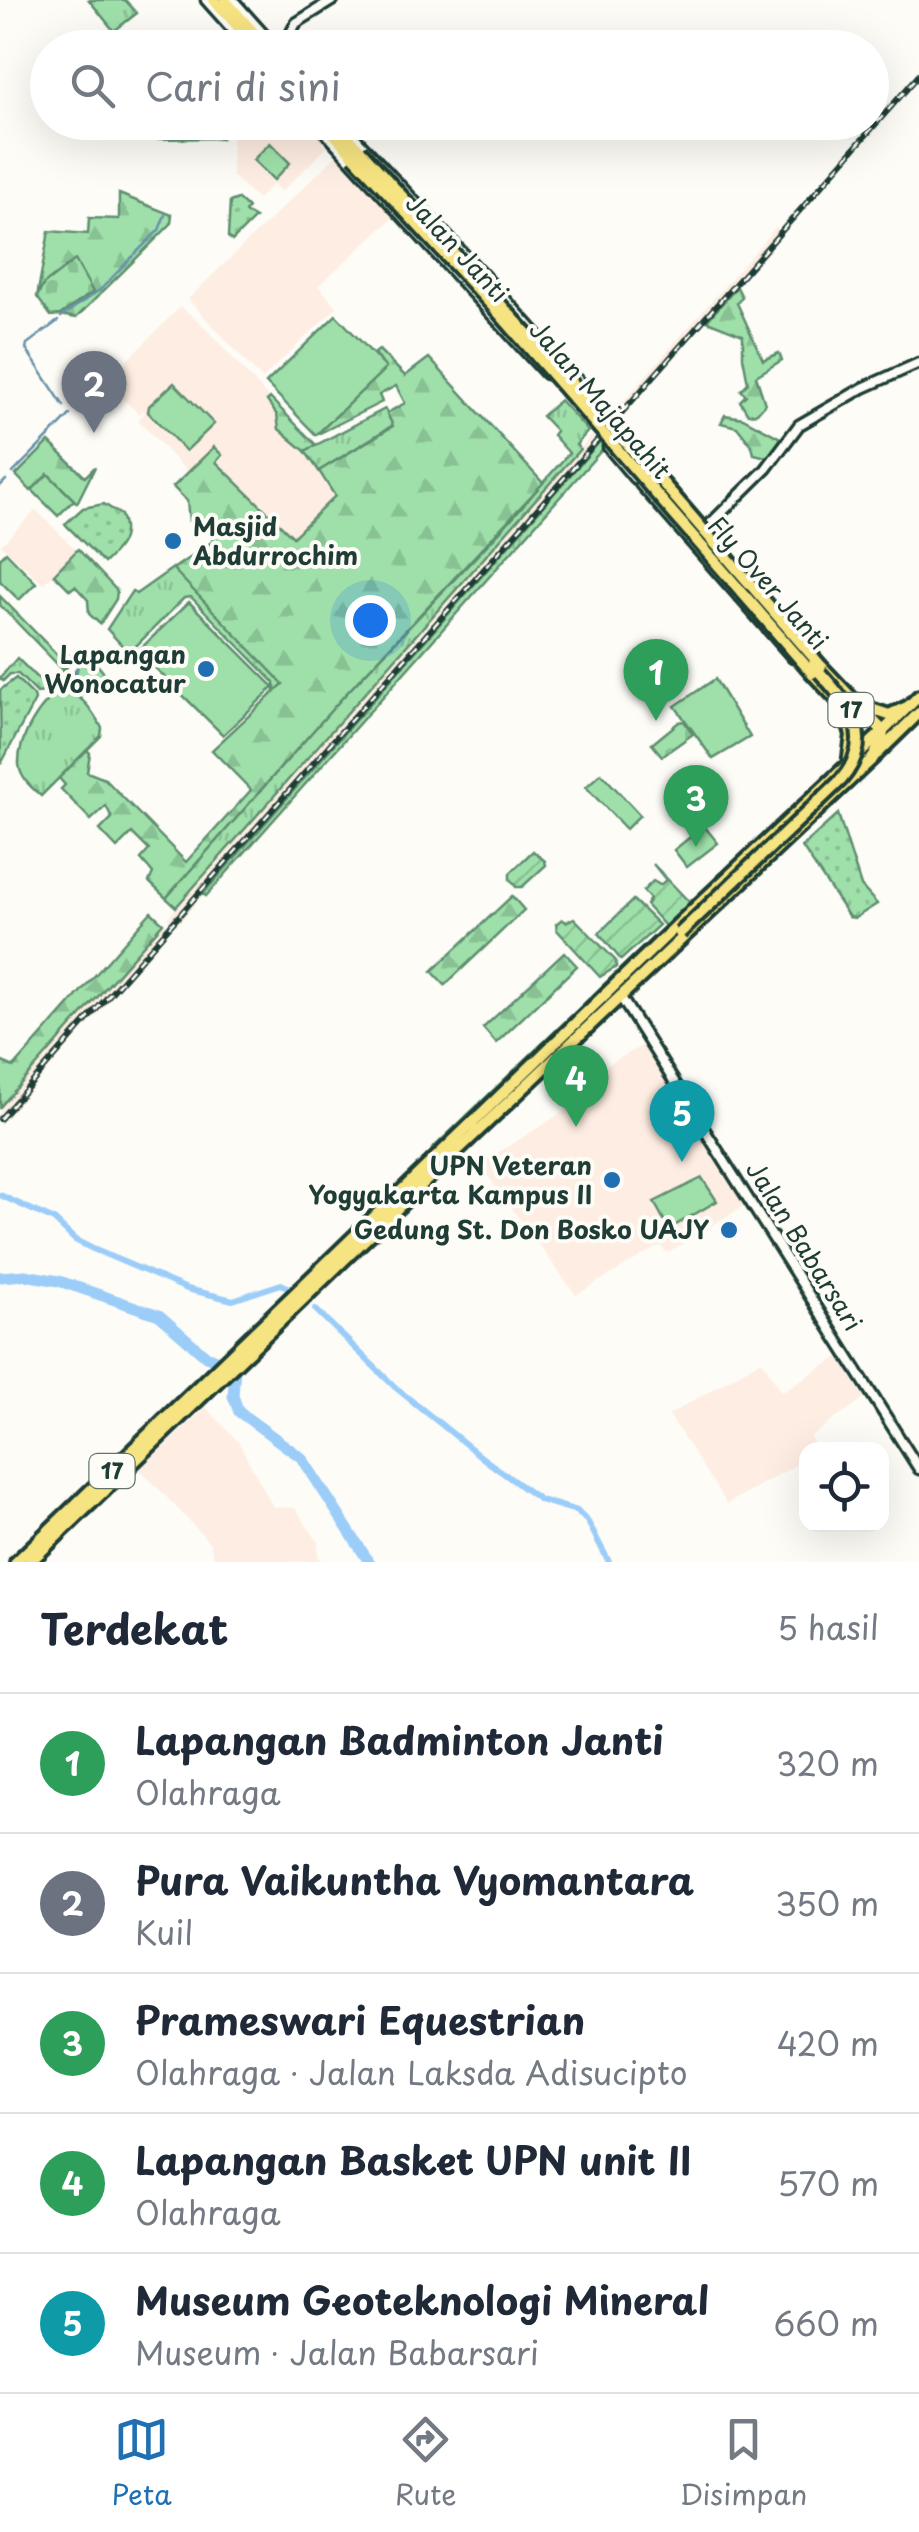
<!DOCTYPE html>
<html lang="id">
<meta charset="utf-8">
<style>
body{margin:0;font-family:"Playpen Sans",sans-serif;background:#f6f6f7;color:#1f2937}
.controls{position:absolute;right:30px;bottom:30px;display:grid;overflow:hidden;border-radius:20px;box-shadow:0 10px 40px #0002}
.controls button{width:90px;height:90px;display:grid;place-items:center;padding:0;border:0;border-bottom:2px solid #e0e1e3;background:#fff;color:#1f2937;font:50px sans-serif}
.you{position:absolute;left:370px;top:620px;width:35px;height:35px;margin:-25px;border:8px solid #fff;border-radius:50%;background:#1a73e8;box-shadow:0 0 0 15px #1a73e833}
.badge{display:grid;place-items:center;width:65px;height:65px;border-radius:50%;background:#1f6fb2;color:#fff;font-size:32px;font-weight:700}
.pin{position:absolute;translate:-50% -82px;filter:drop-shadow(0 2px 5px #0008)}
.pin::after{content:'';position:absolute;top:52px;width:35px;height:30px;background:inherit;clip-path:polygon(0 0,100% 0,50% 100%)}
.list{margin:0;padding:0;list-style:none}
h2{display:flex;justify-content:space-between;align-items:center;height:130px;margin:0;padding:0 40px;font-size:42px}
h2 small{font-size:32px;font-weight:400;color:#747a83}
.list li{display:grid;grid-template-columns:65px 1fr auto;gap:30px;align-items:center;box-sizing:border-box;height:140px;padding:0 40px;border-top:2px solid #e0e1e3}
.list b{display:block;font-size:38px;white-space:nowrap}
.list p{margin:0;font-size:32px;white-space:nowrap;color:#747a83}
.list em{font-size:32px;font-style:normal;color:#747a83}
.icon{flex:none;width:55px;height:55px;fill:none;stroke:currentColor;stroke-width:2;stroke-linecap:round;stroke-linejoin:round}
.map{position:relative;flex:none;width:919px;height:1562px;overflow:hidden}
.search{position:absolute;background:#fff;box-shadow:0 10px 40px #0002;left:30px;right:30px;top:30px;height:110px;display:flex;align-items:center;gap:25px;box-sizing:border-box;padding:0 35px;border-radius:55px;color:#747a83;font-size:38px}
.sheet{height:830px;background:#fff}
nav{display:flex;justify-content:space-around;align-items:center;box-sizing:border-box;height:140px;border-top:2px solid #e0e1e3;background:#fff;font-size:28px;color:#747a83}
nav a{display:grid;justify-items:center;gap:5px}
nav .on{color:#1f6fb2}
.map>svg:first-child{display:block}
.built{fill:#feede2}
.grass{fill:url(#grass-tufts);stroke:#5f8e6f;stroke-width:2.5}
.forest{fill:url(#forest-firs);stroke:#5f8e6f;stroke-width:2.5}
.cemetery{fill:url(#cemetery-stones);stroke:#5f8e6f;stroke-width:2.5}
.park{fill:url(#park-dots);stroke:#5f8e6f;stroke-width:2.5}
.garden{fill:url(#garden-furrows);stroke:#5f8e6f;stroke-width:2.5}
.pitch{fill:#9fe0aa;stroke:#5f8e6f;stroke-width:2.5}
.lines{fill:none;stroke-linecap:round;stroke-linejoin:round}
.stream{stroke:#6993aa;stroke-width:2.5}
.canal{stroke:#9bcdf8;stroke-width:6}
.river{stroke:#9bcdf8;stroke-width:11}
.tertiary-casing{stroke:#1f3d34;stroke-width:15}
.primary-casing{stroke:#1f3d34;stroke-width:18}
.trunk-casing{stroke:#1f3d34;stroke-width:18}
.tertiary{stroke:#fdfcf7;stroke-width:8}
.primary{stroke:#f6e381;stroke-width:10}
.trunk{stroke:#f6e381;stroke-width:10}
.rail-casing{stroke:#1f3d34;stroke-width:6}
.rail{stroke:#fdfcf7;stroke-width:2.5;stroke-dasharray:8;stroke-linecap:butt}
.trunk-bridge-casing{stroke:#1f3d34;stroke-width:18;stroke-linecap:butt}
.trunk-bridge{stroke:#f6e381;stroke-width:10}
.poi-dot{fill:#1f6fb2;stroke:#fdfcf7;stroke-width:4}
.labels{text-anchor:middle;stroke-width:8;stroke-linejoin:round;paint-order:stroke}
.shield{fill:#fdfcf7;stroke:#62766e;stroke-width:2.5}
.shield-label{font-size:22px;font-weight:bold;fill:#1f3d34}
.street-label{font-size:25px;fill:#1f3d34;stroke:#fdfcf7}
.poi-label{font-size:25px;font-weight:bold;fill:#1f3d34;stroke:#fdfcf7;text-anchor:end}
</style>
<div class="map">
<svg width="919" height="1562" viewBox="0 0 919 1562">
<defs>
<pattern id="grass-tufts" width="24" height="20" patternUnits="userSpaceOnUse" patternTransform="scale(2.5)"><rect width="24" height="20" fill="#9fe0aa"/><path d="M3 7l-1-3M5 7V3M7 7l1-3M15 17l-1-3M17 17v-4M19 17l1-3" fill="none" stroke="#88c193"/></pattern>
<pattern id="forest-firs" width="22" height="20" patternUnits="userSpaceOnUse" patternTransform="scale(2.5)"><rect width="22" height="20" fill="#9fe0aa"/><path d="M5 1l3.5 6h-7zM16 11l3.5 6h-7z" fill="#88c193"/></pattern>
<pattern id="cemetery-stones" width="16" height="16" patternUnits="userSpaceOnUse" patternTransform="scale(2.5)"><rect width="16" height="16" fill="#9fe0aa"/><path d="M2 7V4a2 2 0 0 1 4 0v3zM10 15v-3a2 2 0 0 1 4 0v3z" fill="#88c193"/></pattern>
<pattern id="park-dots" width="8" height="8" patternUnits="userSpaceOnUse" patternTransform="scale(2.5)"><rect width="8" height="8" fill="#9fe0aa"/><path d="M2 2h.1M6 6h.1" fill="none" stroke="#88c193" stroke-width="1.8" stroke-linecap="round"/></pattern>
<pattern id="garden-furrows" width="10" height="10" patternUnits="userSpaceOnUse" patternTransform="scale(2.5)"><rect width="10" height="10" fill="#9fe0aa"/><path d="M-1 1l2-2M0 10L10 0M9 11l2-2" fill="none" stroke="#88c193"/></pattern>
</defs>
<rect width="100%" height="100%" fill="#fdfcf7"/>
<filter id="ink" filterUnits="userSpaceOnUse"><feTurbulence type="fractalNoise" baseFrequency=".01" numOctaves="2"/><feDisplacementMap in="SourceGraphic" scale="20" xChannelSelector="R" yChannelSelector="G"/><feConvolveMatrix kernelMatrix="1 2 1 2 8 2 1 2 1" color-interpolation-filters="sRGB"/></filter>
<g filter="url(#ink)">
<path class="built" d="M232 123H313L331 143 281 192 273 184 258 199 232 176Z
M337 155 394 217 318 286 337 307 262 379 188 299Z
M776 227 783 233 617 423 610 417Z
M180 307 200 322 268 397 336 496 292 538 215 462 214 448 188 473 138 420 145 412 143 410 139 414 105 383Z
M591 436 599 443 176 926 167 918Z
M36 510 77 551 43 584 1 545Z
M163 923 171 930 0 1125V1107Z
M647 1043 747 1204 667 1253 660 1245 576 1295 479 1164 548 1122 581 1098 573 1084Z
M839 1357 864 1398 810 1437 817 1449 806 1450V1459L727 1504 669 1415 762 1360 781 1392Z
M206 1407 239 1443 273 1507 295 1508 318 1542V1556L322 1562H215L210 1543 140 1469Z"/>
<path class="grass" d="M89 0H125L137 13 114 31Z
M560 400 588 431 576 445 580 449 176 907 166 898 341 699 505 526 569 453 553 435 556 431 542 416Z
M385 409 393 425 319 471 305 451Z
M602 439 607 444 206 896 203 894Z
M173 568 284 684 275 692 274 682 191 597 184 598 129 653 107 629 132 591 136 594Z
M0 596 67 665 66 671 45 692 37 693 18 674H10L3 681 0 678 17 658 45 686 44 690 67 667 62 669 0 605Z
M62 690C81 692 93 712 102 728L101 736 41 796C31 787 20 778 19 764 18 739 40 702 62 690Z"/>
<path class="forest" d="M153 123H226V134L222 138 153 139Z
M119 194 172 215 171 224 76 318 60 315 93 292 40 289 37 297 49 231 88 234 89 218 119 219Z
M737 287 742 297 737 303 763 360 779 353 782 360 756 376 765 404 757 413 748 414 740 401 746 395 741 390 748 383 743 357V335L707 321Z
M379 350 405 376 429 358 543 483 341 699 166 898 149 882 153 873 141 859 149 850 132 833 117 848 100 830 112 818 106 806 91 820 61 789 65 785 59 778 87 750 90 753 87 772 105 779 186 862 251 790 212 750 283 684 173 569 213 541 207 526 189 521 187 501 173 487 214 447 222 455 216 462 293 537 335 496 319 471 393 426 387 413 405 403 396 386 379 395 382 402 316 435 385 368 375 353Z
M270 398 316 445 305 451 279 429 277 415 267 401Z
M725 415 743 418 784 440 771 458 754 454 752 446 737 427 721 423Z
M49 442 85 477 95 467 77 503 48 474 31 491 16 475Z
M78 549 117 591 116 599 100 624 89 614 88 600 75 586 70 590 54 574Z
M512 896 524 910 445 985 432 971Z
M151 912 163 923 0 1107V1061L14 1067Z
M564 952 577 966 496 1043 483 1028Z"/>
<path class="cemetery" d="M75 260 93 292 60 315 51 316 37 297 44 284Z
M684 721 693 734 662 756 652 744 679 722Z"/>
<path class="park" d="M238 199 248 208 245 212 255 218 232 241 228 237 230 202Z
M104 504 121 515C130 537 119 549 104 563L65 524 83 508Z
M87 661 96 663 104 673 83 694 74 687 72 678 78 665Z
M16 678 34 696 35 700 1 764 0 690Z
M838 814 861 886 877 904 855 918 849 917 802 847Z"/>
<path class="garden" d="M533 851 545 861 546 865 522 887H516L510 879V873Z
M653 864 691 904 435 1152 432 1149 665 926 646 905 650 899 643 891 653 881 660 885 666 880Z
M633 900 659 925 621 960 599 933Z
M574 918 616 961V967L600 977 557 930 556 924 562 919 566 922Z"/>
<path class="pitch" d="M270 143 290 163 274 180 253 160Z
M336 315 386 368 316 435 266 383Z
M174 383 214 424 186 451 148 412 149 406Z
M48 474 74 500 58 516 32 490Z
M6 552 36 583 19 600 0 581V558Z
M189 602 274 687 223 735 138 651Z
M715 679 750 737 713 759 675 706Z
M601 773 640 815 626 829 586 787Z
M704 826 718 843 687 867 674 850Z
M702 1178 717 1201 669 1229 654 1202Z"/>
<g class="lines">
<path class="stream" d="M135 254 159 230 165 215
M61 317 101 289 133 256
M58 321 27 344 26 349 64 406
M13 473 70 415
M0 486 6 480
M68 654 72 659
M78 666 75 681 85 692"/>
<path class="canal" d="M0 1195 54 1220 75 1240 93 1249 187 1289 233 1300 281 1284 290 1288
M315 1309 396 1388 484 1459 540 1500 577 1511 588 1522 609 1562"/>
<path class="river" d="M0 1277 25 1275 59 1281 159 1315 206 1356 235 1368 233 1396 239 1412 302 1458 369 1562"/>
<defs>
<path id="tertiary" d="M206 0 249 48
M233 0 276 48
M283 48 296 23 333 0
M316 122 546 374
M351 133 489 281 579 381 597 405
M608 447 634 478
M633 472 641 485 793 658
M707 527 766 469 799 425 863 388 919 363
M620 996 919 1469"/>
<path id="primary" d="M874 740 919 696
M877 754 919 713"/>
<path id="trunk" d="M214 0 257 48
M225 0 267 48
M323 122 354 156
M335 122 360 150
M812 673 842 705
M865 707 889 715 907 707
M844 709 852 735 848 765
M16 1562 696 907 874 740
M30 1562 459 1149 873 758 882 742 883 731 821 666"/>
</defs>
<use href="#tertiary" class="tertiary-casing"/>
<use href="#primary" class="primary-casing"/>
<use href="#trunk" class="trunk-casing"/>
<use href="#tertiary" class="tertiary"/>
<use href="#primary" class="primary"/>
<use href="#trunk" class="trunk"/>
<defs>
<path id="rail" d="M0 1119 919 75"/>
</defs>
<use href="#rail" class="rail-casing"/>
<use href="#rail" class="rail"/>
<defs>
<path id="trunk-bridge" d="M360 150 661 481 821 666
M354 156 498 312 812 673
M680 933 841 780C880 734 845 701 813 665"/>
</defs>
<use href="#trunk-bridge" class="trunk-bridge-casing"/>
<use href="#trunk-bridge" class="trunk-bridge"/>
</g>
</g>
<g class="poi-dot">
<circle cx="173" cy="541" r="10"/>
<circle cx="206" cy="669" r="10"/>
<circle cx="612" cy="1180" r="10"/>
<circle cx="729" cy="1230" r="10"/>
</g>
<g class="labels">
<g class="shield">
<rect x="828.5" y="693" width="45" height="34" rx="8"/>
<rect x="89.5" y="1454" width="45" height="34" rx="8"/>
</g>
<g class="shield-label">
<text x="851" y="718">17</text>
<text x="112" y="1479">17</text>
</g>
<g class="street-label">
<text transform="translate(457 248) rotate(47)" y="9">Jalan Janti</text>
<text transform="translate(600 400) rotate(49)" y="9">Jalan Majapahit</text>
<text transform="translate(768 583) rotate(49)" y="9">Fly Over Janti</text>
<text transform="translate(804 1246) rotate(58)" y="9">Jalan Babarsari</text>
</g>
<g class="poi-label">
<text x="193" y="536" text-anchor="start">Masjid<tspan x="193" dy="29">Abdurrochim</tspan></text>
<text x="186" y="664">Lapangan<tspan x="186" dy="29">Wonocatur</tspan></text>
<text x="592" y="1175">UPN Veteran<tspan x="592" dy="29">Yogyakarta Kampus II</tspan></text>
<text x="709" y="1239">Gedung St. Don Bosko UAJY</text>
</g>
</g>
</svg>
<div class="controls">
<button><svg class="icon" aria-label="locate" viewBox="0 0 24 24"><circle cx="12" cy="12" r="6"/><path d="M12 2v4M12 18v4M2 12h4M18 12h4"/></svg></button>
</div>
<div class="you"></div>
<div class="pin badge" style="left:656px;top:721px;background:#2e9e5b">1</div>
<div class="pin badge" style="left:94px;top:433px;background:#6b7280">2</div>
<div class="pin badge" style="left:696px;top:847px;background:#2e9e5b">3</div>
<div class="pin badge" style="left:576px;top:1127px;background:#2e9e5b">4</div>
<div class="pin badge" style="left:682px;top:1162px;background:#0f9aa8">5</div>
<div class="search"><svg class="icon" aria-label="search" viewBox="0 0 24 24"><circle cx="10" cy="10" r="6"/><path d="M15 15l6 6"/></svg>Cari di sini</div>
</div>
<section class="sheet">
<h2>Terdekat<small>5 hasil</small></h2>
<ul class="list">
<li><span class="badge" style="background:#2e9e5b">1</span><div><b>Lapangan Badminton Janti</b><p>Olahraga</p></div><em>320 m</em></li>
<li><span class="badge" style="background:#6b7280">2</span><div><b>Pura Vaikuntha Vyomantara</b><p>Kuil</p></div><em>350 m</em></li>
<li><span class="badge" style="background:#2e9e5b">3</span><div><b>Prameswari Equestrian</b><p>Olahraga · Jalan Laksda Adisucipto</p></div><em>420 m</em></li>
<li><span class="badge" style="background:#2e9e5b">4</span><div><b>Lapangan Basket UPN unit II</b><p>Olahraga</p></div><em>570 m</em></li>
<li><span class="badge" style="background:#0f9aa8">5</span><div><b>Museum Geoteknologi Mineral</b><p>Museum · Jalan Babarsari</p></div><em>660 m</em></li>
</ul>
</section>
<nav>
<a class="on"><svg class="icon" aria-label="map" viewBox="0 0 24 24"><path d="M3 6l6-2 6 2 6-2v14l-6 2-6-2-6 2zM9 4v14M15 6v14"/></svg>Peta</a>
<a><svg class="icon" aria-label="directions" viewBox="0 0 24 24"><path d="M12 3l9 9-9 9-9-9zM9 14v-3h6M13 9l2 2-2 2"/></svg>Rute</a>
<a><svg class="icon" aria-label="saved" viewBox="0 0 24 24"><path d="M7 4h10v16l-5-4-5 4z"/></svg>Disimpan</a>
</nav>
